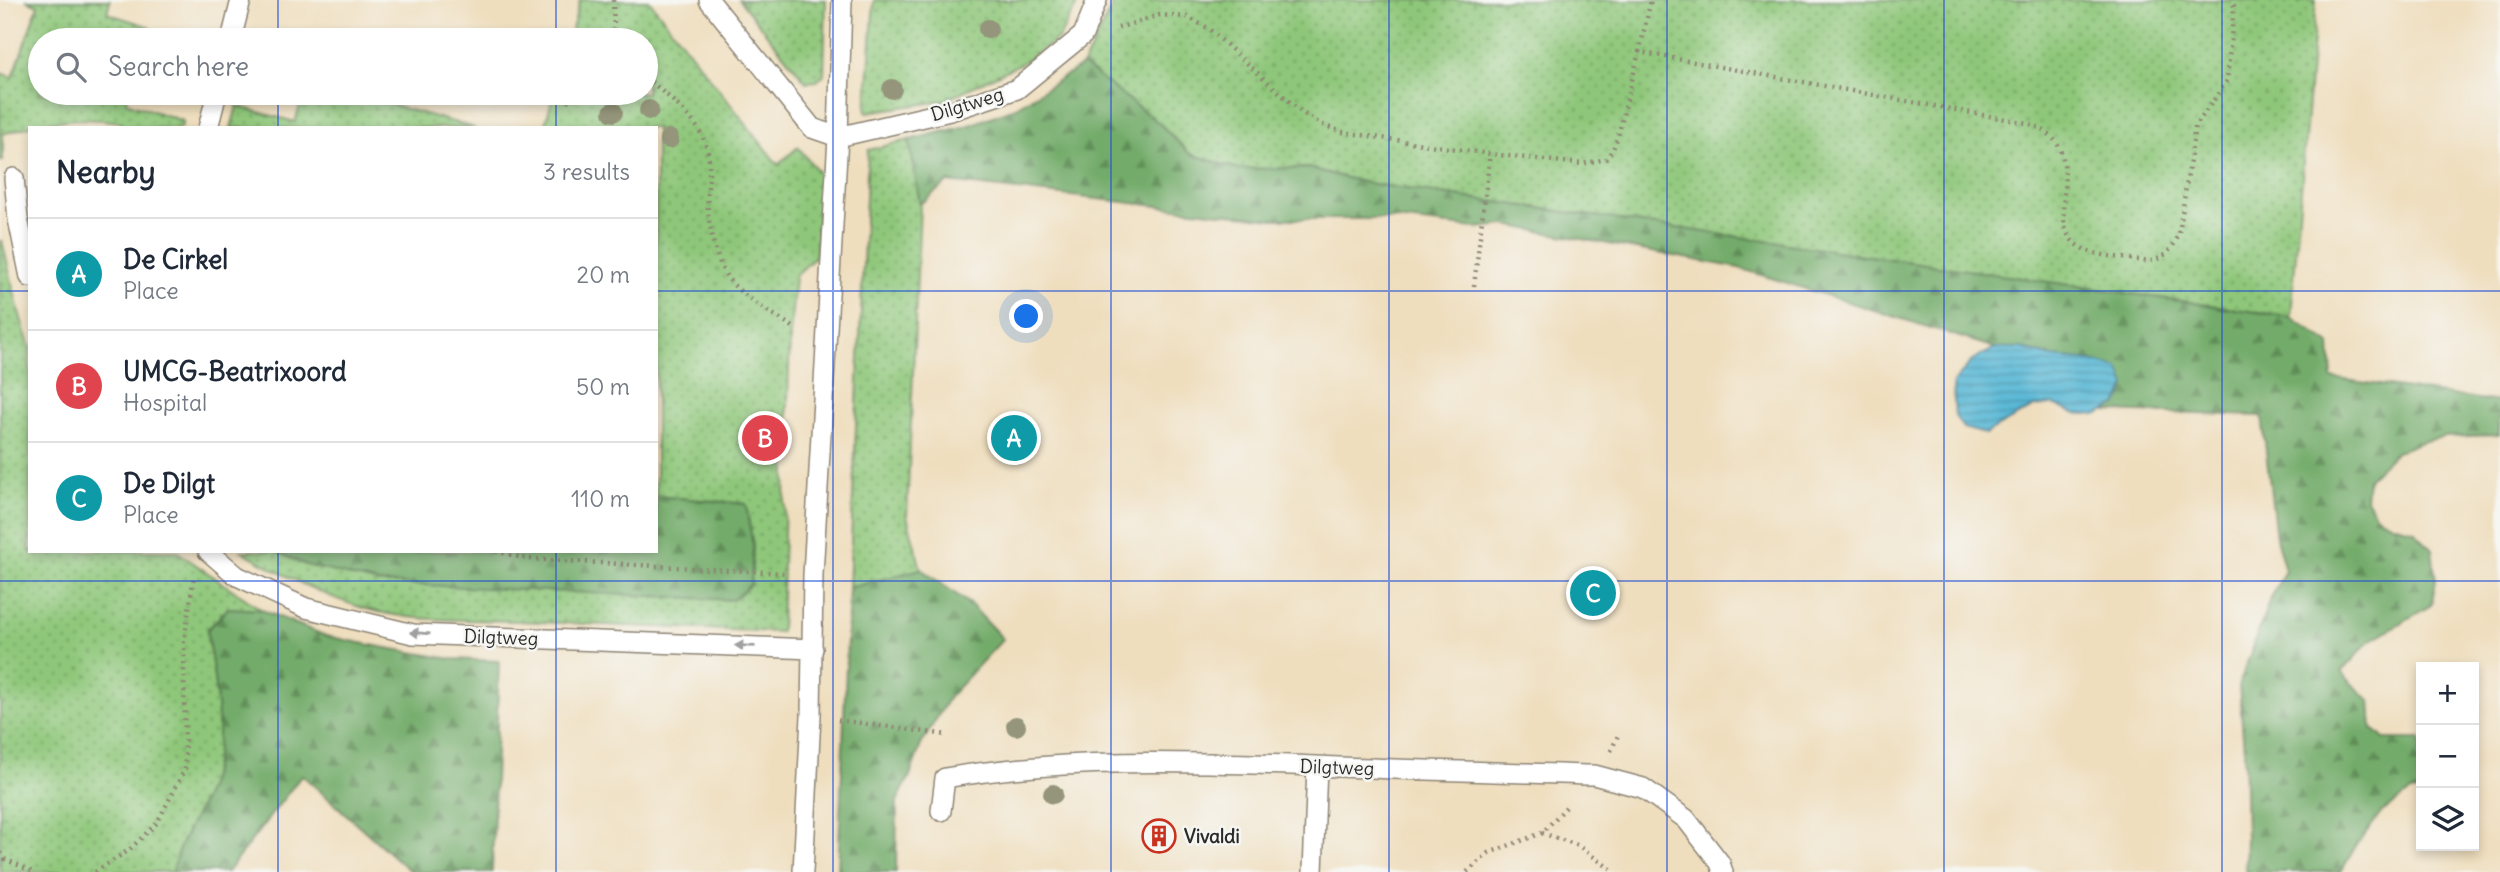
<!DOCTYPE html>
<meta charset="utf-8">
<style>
body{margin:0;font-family:Delius,sans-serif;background:#f6f6f7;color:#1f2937}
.controls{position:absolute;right:21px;bottom:21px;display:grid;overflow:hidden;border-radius:0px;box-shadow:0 4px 10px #0003}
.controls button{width:63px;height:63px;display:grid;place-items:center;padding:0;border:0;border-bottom:2px solid #e0e1e3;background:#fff;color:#1f2937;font:35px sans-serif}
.you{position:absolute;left:1027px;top:317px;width:24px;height:24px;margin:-18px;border:5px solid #fff;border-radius:50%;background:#1a73e8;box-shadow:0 0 0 10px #1a73e833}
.badge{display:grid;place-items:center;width:46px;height:46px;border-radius:50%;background:#0b8043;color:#fff;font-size:23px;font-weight:700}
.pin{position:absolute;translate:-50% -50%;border:4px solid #fff;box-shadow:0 2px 7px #0006}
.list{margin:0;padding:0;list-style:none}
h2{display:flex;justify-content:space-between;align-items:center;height:91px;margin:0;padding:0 28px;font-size:30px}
h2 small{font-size:23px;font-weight:400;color:#747a83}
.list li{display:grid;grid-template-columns:46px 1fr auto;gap:21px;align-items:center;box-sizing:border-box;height:112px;padding:0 28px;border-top:2px solid #e0e1e3}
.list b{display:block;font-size:26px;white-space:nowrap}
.list p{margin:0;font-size:23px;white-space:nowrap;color:#747a83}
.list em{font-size:23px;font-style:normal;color:#747a83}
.icon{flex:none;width:38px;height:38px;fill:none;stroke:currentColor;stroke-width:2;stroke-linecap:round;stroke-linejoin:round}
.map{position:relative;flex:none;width:2500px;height:872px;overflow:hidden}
.search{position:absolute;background:#fff;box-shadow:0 4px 10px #0003;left:28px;top:28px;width:630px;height:77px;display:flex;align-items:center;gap:18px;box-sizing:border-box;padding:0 24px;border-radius:38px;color:#747a83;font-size:26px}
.panel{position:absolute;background:#fff;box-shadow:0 4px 10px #0003;left:28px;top:126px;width:630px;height:427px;border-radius:0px}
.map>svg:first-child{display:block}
.grass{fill:url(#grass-dots);stroke:#5d7952;stroke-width:2}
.forest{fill:url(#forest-firs);stroke:#4f6c4a;stroke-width:2}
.water{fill:url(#water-rules);stroke:#427280;stroke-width:2}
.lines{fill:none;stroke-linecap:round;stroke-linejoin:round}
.lane-casing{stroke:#8d8474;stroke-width:22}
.path{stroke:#8d8474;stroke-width:4.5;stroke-dasharray:2 5;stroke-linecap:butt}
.lane{stroke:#fff;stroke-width:19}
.tree{fill:#94957a}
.oneway{fill:#a0a0a0}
.grid{fill:none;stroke:#1d4ed8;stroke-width:2;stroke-opacity:0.55}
.labels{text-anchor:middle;stroke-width:5;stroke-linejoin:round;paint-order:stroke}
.street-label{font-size:19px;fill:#2b2b2b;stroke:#f6f6f2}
.poi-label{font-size:19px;font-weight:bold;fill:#2b2b2b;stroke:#f6f6f2;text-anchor:start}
</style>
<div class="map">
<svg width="2500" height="872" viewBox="0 0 2500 872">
<defs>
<pattern id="grass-dots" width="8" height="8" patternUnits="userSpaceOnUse" patternTransform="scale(1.75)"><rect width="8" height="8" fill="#8fc77a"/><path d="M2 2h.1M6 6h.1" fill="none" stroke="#75a264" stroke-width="1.8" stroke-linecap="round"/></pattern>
<pattern id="forest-firs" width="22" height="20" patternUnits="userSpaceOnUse" patternTransform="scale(1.75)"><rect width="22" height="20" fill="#73ac6a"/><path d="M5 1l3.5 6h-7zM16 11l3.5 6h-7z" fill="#5f8c57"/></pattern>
<pattern id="water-rules" width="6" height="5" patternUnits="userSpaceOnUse" patternTransform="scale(1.75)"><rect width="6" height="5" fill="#58b8d6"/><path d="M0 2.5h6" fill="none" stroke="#4996ae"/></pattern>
</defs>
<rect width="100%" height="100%" fill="#f6f6f2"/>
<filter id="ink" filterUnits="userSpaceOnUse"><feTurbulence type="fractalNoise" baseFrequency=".0143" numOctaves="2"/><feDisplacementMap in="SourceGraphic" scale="14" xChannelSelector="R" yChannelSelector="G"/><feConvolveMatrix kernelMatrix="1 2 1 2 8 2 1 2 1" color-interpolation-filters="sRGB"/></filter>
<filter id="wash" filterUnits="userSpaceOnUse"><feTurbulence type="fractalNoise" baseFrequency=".00686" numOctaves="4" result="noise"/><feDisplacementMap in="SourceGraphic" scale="28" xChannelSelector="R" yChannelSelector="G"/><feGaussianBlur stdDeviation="1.57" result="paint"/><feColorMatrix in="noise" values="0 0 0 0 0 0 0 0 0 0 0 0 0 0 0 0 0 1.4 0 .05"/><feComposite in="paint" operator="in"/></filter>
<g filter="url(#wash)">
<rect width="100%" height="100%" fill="#efdebe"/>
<path class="grass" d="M26 0H110L107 13 150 27 146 40H40V93H129L126 102 183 121 181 128H122L121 122C77 116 45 120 3 134V161H0V73L13 77 38 5Z
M580 0H649L778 165 798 147 820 174 816 256 795 276 790 334 781 632C693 629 604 625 516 621 464 619 413 623 363 608 320 595 280 574 242 551H275L306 565 733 600 746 504 656 496V128H544L554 93H646V40H569Z
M739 0H826L824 75 817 81 806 82Z
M874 0H1077L1076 6 1059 38 1024 62 943 101 866 112Z
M1115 0H2316L2291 317 1366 183 1308 168 1238 169 1190 154 1159 123 1083 65Z
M304 93H349L475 128H231L237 106 295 122Z
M909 140 920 204 907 516 921 569 849 588 868 150Z
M0 241H2C11 276 17 312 30 347V551H176L262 610 228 608 207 630C214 682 228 737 208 788 198 816 177 842 173 872H0Z"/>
<path class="forest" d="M1083 65 1159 123 1190 154 1238 169 1308 168 1366 183 2291 317 2330 344 2332 378 2500 402 2499 435 2443 437 2421 442 2396 452 2368 479 2366 499 2376 516 2392 524 2414 530 2432 549 2436 581 2431 605 2370 641 2342 671 2351 683 2370 700 2372 728 2384 739H2421V792L2413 791 2382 812 2355 847 2341 872H2245L2246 837 2244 750 2239 685 2268 605 2285 570 2276 538 2262 416 2104 411 2117 405 2092 361 2052 357 2021 348H1995L1739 268 1506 225 1475 228 1396 219H1272L948 182 920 204 909 140 970 125 1016 107Z
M656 496 746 504 753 546 751 584 733 600 379 583 306 565 275 551H656Z
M921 569 971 605 1003 639 949 697 921 745 909 778 897 801 896 872H838L849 588Z
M228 608 262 610 326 636 381 647 452 659 499 661 492 872H411L302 775 227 872H173C177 842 198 816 208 788 228 737 214 682 207 630Z"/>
<path class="water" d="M1995 348H2021L2052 357 2092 361 2119 368 2126 386 2117 405 2096 415 2074 413 2052 404 2034 407 1985 434 1963 428 1955 416 1953 383 1972 361Z"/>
</g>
<g filter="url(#ink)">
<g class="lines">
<defs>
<path id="lane" d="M709 0 812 128 838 137 950 111 1017 89 1083 35 1097 0
M231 40 241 0
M208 128 217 93
M14 178 18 219 30 277
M208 551 237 576 306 608 413 634 813 649
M941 811 945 778C1068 757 1194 762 1317 766 1409 770 1502 772 1594 775L1643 788 1686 819 1720 863 1723 872
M803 872 811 716 813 575 838 137 842 0
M1313 872 1317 766"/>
</defs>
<use href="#lane" class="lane-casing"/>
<path class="path" d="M613 0 614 30 620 40
M1118 28 1160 15 1187 17 1208 28 1301 112 1320 124 1342 132 1490 154 1582 164 1606 159 1613 149 1618 136 1639 52 2027 123C2104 147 2028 233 2091 252 2107 257 2127 258 2144 261 2161 263 2173 249 2179 234L2195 127 2227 81 2234 6 2231 0
M1639 52 1651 0
M646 77C666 96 693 114 704 140 714 163 706 187 708 210 709 228 717 263 727 277 742 298 776 315 796 329
M567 101 591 93
M1474 286 1490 154
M496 551 527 559 785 573
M838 720 948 735
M1611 751 1619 733
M1542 833 1577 845 1615 872
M0 853 5 859 33 872
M95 872 129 850 157 823 185 769 184 642 194 576
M1467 872 1489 853 1542 833 1568 805"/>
<use href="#lane" class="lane"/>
</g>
<g class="tree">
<circle cx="988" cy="29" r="10"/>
<circle cx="892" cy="89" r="10"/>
<circle cx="649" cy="110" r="10"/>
<circle cx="613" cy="112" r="10"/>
<circle cx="669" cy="139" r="10"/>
<circle cx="1016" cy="726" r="10"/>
<circle cx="1053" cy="794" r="10"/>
</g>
<defs><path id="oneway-solid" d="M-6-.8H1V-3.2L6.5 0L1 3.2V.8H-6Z" transform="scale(1.75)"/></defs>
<g class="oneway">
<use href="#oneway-solid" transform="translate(420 633) rotate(-175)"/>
<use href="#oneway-solid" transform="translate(745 646) rotate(-178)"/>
</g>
</g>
<path class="grid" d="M278 0V40M556 0V40M833 0V872M1111 0V872M1389 0V872M1667 0V872M1944 0V872M2222 0V872M278 93V128M556 93V128M0 291H30M656 291H2500M278 551V872M556 551V872M0 581H2500"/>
<defs>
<symbol id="building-ring" viewBox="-11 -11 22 22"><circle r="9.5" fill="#f6f6f2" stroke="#c8321e" stroke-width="1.5"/><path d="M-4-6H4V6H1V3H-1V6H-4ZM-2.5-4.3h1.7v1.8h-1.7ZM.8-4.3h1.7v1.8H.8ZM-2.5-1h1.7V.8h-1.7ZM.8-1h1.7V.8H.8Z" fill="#c8321e"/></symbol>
</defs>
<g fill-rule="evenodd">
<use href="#building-ring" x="1140" y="817" width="38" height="38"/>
</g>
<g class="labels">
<g class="street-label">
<text transform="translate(967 104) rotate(-17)" y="7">Dilgtweg</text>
<text transform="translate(501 637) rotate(2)" y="7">Dilgtweg</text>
<text transform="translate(1337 767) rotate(2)" y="7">Dilgtweg</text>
</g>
<g class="poi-label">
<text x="1184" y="843">Vivaldi</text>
</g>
</g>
</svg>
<div class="controls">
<button>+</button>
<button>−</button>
<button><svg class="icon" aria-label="layers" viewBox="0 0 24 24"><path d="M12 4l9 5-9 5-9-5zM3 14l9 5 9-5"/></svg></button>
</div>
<div class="you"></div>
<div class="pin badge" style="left:1014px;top:438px;background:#0f9aa8">A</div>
<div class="pin badge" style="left:765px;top:438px;background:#e0444e">B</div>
<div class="pin badge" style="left:1593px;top:593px;background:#0f9aa8">C</div>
<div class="search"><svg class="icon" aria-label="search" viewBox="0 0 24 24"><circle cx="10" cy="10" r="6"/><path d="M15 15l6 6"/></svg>Search here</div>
<section class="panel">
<h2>Nearby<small>3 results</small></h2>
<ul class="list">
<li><span class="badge" style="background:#0f9aa8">A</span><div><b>De Cirkel</b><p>Place</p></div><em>20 m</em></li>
<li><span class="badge" style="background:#e0444e">B</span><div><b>UMCG-Beatrixoord</b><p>Hospital</p></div><em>50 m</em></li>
<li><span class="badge" style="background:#0f9aa8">C</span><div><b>De Dilgt</b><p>Place</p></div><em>110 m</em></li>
</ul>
</section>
</div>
